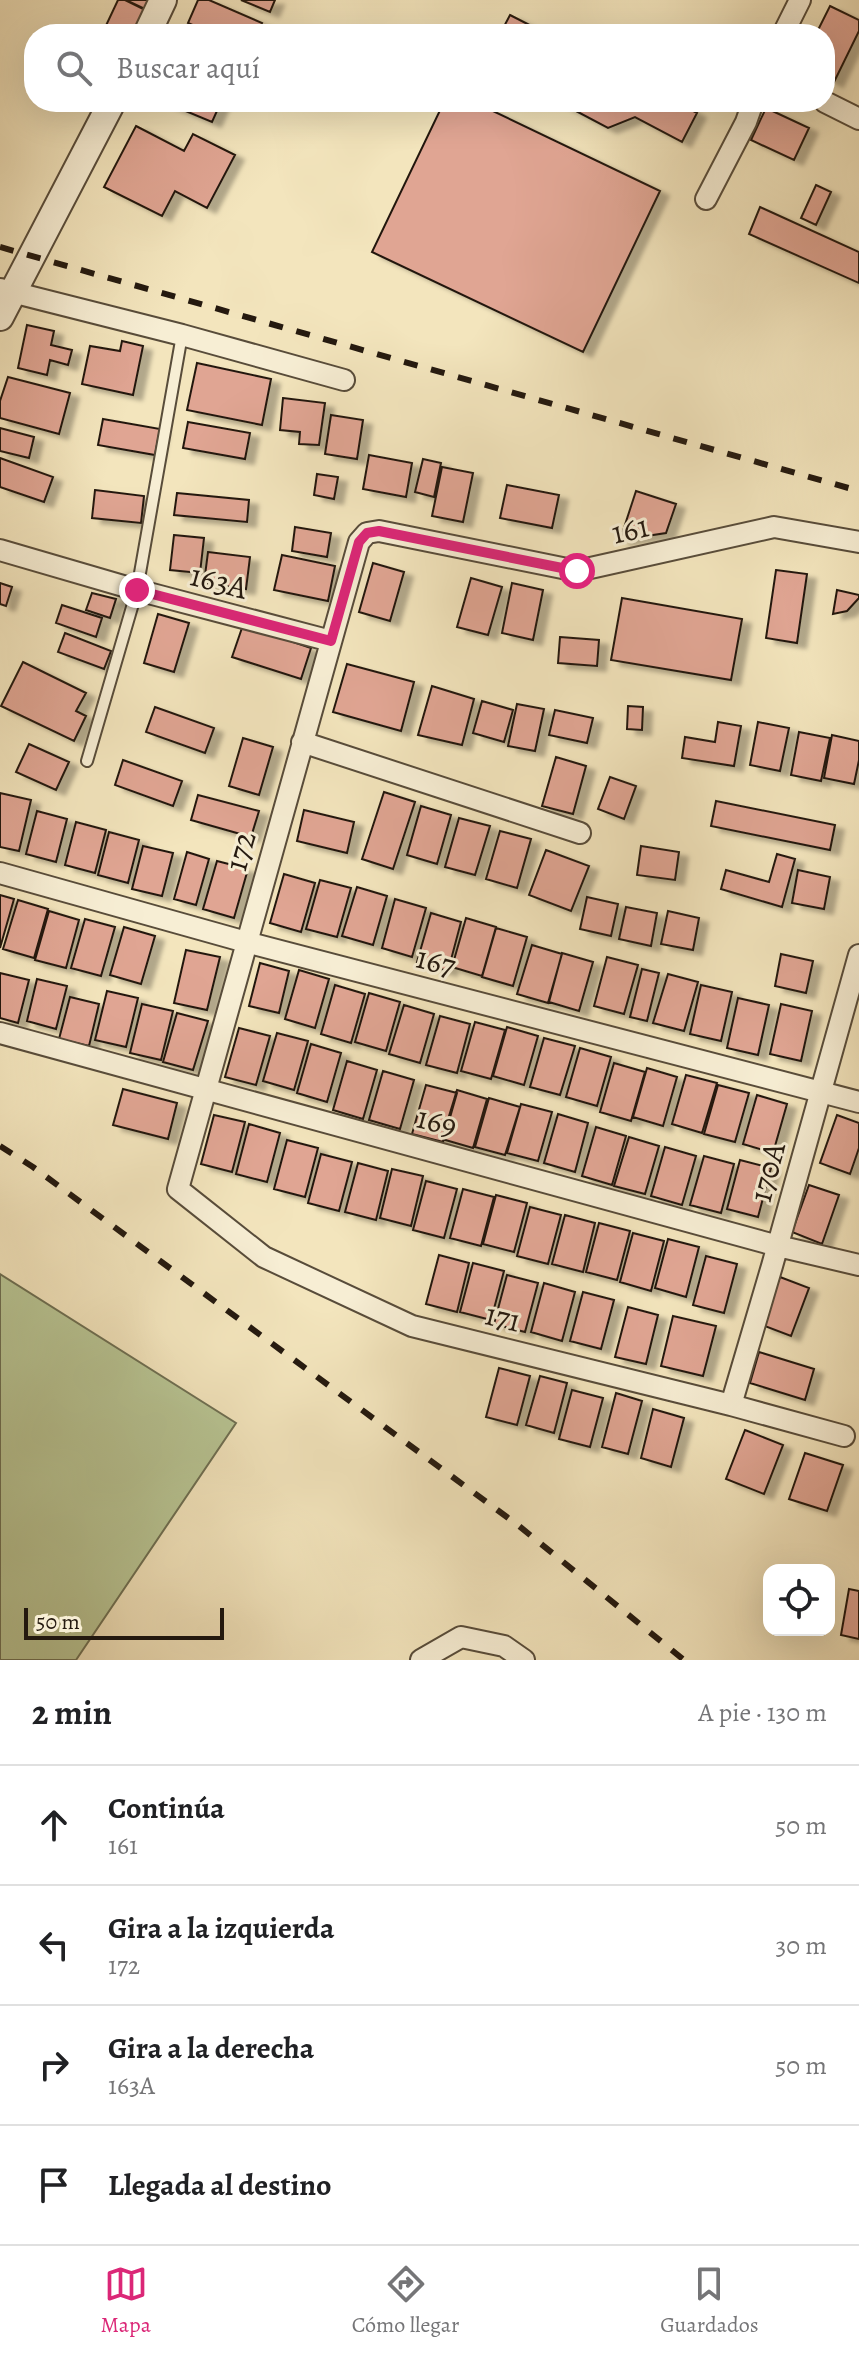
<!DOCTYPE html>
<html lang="es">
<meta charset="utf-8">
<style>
body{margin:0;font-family:Alegreya,serif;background:#f6f6f6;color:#202124}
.controls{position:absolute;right:24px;bottom:24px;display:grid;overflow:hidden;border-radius:16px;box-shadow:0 8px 32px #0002}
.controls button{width:72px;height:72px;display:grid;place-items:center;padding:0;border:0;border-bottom:2px solid #e0e0e0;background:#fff;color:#202124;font:40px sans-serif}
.scale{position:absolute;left:24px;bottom:20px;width:200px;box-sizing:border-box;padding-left:8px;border:4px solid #24190f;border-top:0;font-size:22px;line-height:28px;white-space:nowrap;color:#24190f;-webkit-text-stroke:6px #f7eed4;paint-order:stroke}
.stop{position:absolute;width:24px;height:24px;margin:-18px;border:6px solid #db2777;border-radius:50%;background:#fff}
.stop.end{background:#db2777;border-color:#fff;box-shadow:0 2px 8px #0008}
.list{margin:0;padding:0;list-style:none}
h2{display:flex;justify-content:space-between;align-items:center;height:104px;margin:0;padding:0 32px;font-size:34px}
h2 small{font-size:26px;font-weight:400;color:#757577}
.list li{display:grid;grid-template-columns:52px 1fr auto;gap:24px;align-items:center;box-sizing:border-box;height:120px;padding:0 32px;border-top:2px solid #e0e0e0}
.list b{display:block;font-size:30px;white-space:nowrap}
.list p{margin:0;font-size:26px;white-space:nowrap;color:#757577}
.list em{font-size:26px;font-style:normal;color:#757577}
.icon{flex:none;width:44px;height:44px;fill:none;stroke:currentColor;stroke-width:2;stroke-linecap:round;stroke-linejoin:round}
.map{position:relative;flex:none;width:859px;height:1660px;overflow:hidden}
.search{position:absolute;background:#fff;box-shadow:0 8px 32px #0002;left:24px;right:24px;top:24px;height:88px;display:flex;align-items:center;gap:20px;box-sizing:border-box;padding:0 28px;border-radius:32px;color:#757577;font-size:30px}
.sheet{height:584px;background:#fff}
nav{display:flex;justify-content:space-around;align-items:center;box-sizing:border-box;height:112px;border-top:2px solid #e0e0e0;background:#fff;font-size:22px;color:#757577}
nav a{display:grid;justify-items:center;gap:4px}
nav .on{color:#db2777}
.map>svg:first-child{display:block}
.green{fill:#b8c594;stroke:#6e6f52;stroke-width:2}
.building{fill:#e0a593;stroke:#24190f;stroke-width:2;filter:url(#shadow)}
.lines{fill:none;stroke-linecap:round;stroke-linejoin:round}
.service-casing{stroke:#584c3a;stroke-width:14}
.minor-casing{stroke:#584c3a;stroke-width:24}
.tertiary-casing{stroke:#584c3a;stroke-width:30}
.service{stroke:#f7eed4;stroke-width:10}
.minor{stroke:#f7eed4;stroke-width:20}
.tertiary{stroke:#f7eed4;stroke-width:26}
.rail{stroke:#24190f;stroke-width:6;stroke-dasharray:14 14;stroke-linecap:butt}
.route{stroke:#db2777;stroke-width:10}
.labels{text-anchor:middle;stroke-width:6;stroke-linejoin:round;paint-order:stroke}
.street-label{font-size:32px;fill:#24190f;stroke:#f7eed4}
</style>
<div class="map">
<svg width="859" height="1660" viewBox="0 0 859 1660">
<defs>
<filter id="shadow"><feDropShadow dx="9" dy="5" stdDeviation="2" flood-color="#0004"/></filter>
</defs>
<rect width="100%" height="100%" fill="#f3e5bd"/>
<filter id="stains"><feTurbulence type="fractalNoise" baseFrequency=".0025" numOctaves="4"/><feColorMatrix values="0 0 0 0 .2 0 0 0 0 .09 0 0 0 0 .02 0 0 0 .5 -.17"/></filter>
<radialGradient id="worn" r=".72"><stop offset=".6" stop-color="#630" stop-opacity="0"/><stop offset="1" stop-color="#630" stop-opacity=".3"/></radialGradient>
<path class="green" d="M0 1274 236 1423 76 1660H0Z"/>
<path class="building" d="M118 0H126L145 9 133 34H102Z
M125 0H150L145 10Z
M198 0H209L262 23 257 34H213L188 23Z
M241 0H275L270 12Z
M830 6 859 20V31L834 82 825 77V34H816Z
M510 15 547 34H500Z
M164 102H221L212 122Z
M444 102H474L660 191 583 352 372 252Z
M559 102H677L697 113 682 142 635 117 608 128Z
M766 108 809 128 794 160 751 140Z
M136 126 184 151 193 134 235 155 207 208 175 191 162 216 104 187Z
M816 185 831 192 816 225 801 218Z
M760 207 859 252V283L749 234Z
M27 325 54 331 51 345 72 350 68 365 50 360 47 375 18 368Z
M122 341 143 346 133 395 82 384 90 346 120 351Z
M197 363 271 379 262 425 187 410Z
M8 377 70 393 59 434 0 418V401Z
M283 398 325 403 319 445 299 444 300 432 280 430Z
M331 415 363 420 357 459 325 454Z
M103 419 160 429 155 455 98 445Z
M188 422 250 433 245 459 183 448Z
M0 428 34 437 29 458 0 451Z
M369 455 412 463 406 497 363 489Z
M0 458 53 477 44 502 0 487Z
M423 459 441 463 434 497 415 492Z
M442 467 473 473 463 522 432 516Z
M317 474 338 477 334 499 314 495Z
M507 485 559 495 552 528 500 518Z
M95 490 144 496 141 523 92 518Z
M636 491 676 504 666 533 620 540Z
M177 493 249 500 247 522 174 515Z
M295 527 331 533 327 557 292 551Z
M174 535 204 538 200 573 170 570Z
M208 552 250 557 246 589 204 583Z
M282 555 335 566 328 601 274 590Z
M373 563 404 572 390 621 359 612Z
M776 570 807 574 797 643 766 638Z
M471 578 502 587 488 635 457 627Z
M0 583 12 587 6 606 0 604Z
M512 583 543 590 533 640 502 633Z
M837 590 859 595V598L847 611 833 614Z
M92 593 116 599 110 618 86 610Z
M622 598 742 619 731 680 611 660Z
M62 605 102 618 96 637 56 623Z
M158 614 189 623 174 672 144 663Z
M243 625 311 648 301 679 232 657Z
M65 633 111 651 104 669 58 652Z
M560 637 599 640 597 666 558 663Z
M23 662 86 693 76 711 86 716 74 741 1 706Z
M347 664 414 682 401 731 333 712Z
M432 686 474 699 462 745 418 735Z
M482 701 513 710 504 742 473 733Z
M517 704 544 709 535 751 508 746Z
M628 706 643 707 642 730 627 729Z
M155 707 214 728 205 753 146 732Z
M555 710 593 718 587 743 549 735Z
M718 722 741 726 734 766 682 758 685 737 715 742Z
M758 722 789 728 780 771 750 765Z
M799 732 830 738 821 781 791 775Z
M832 735 859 741V760L854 784 824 778Z
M243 738 273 747 259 795 229 786Z
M29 744 69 762 56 790 16 772Z
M556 757 586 766 573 814 542 806Z
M123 760 182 781 173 806 115 785Z
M610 777 636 786 624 819 598 809Z
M384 792 415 802 393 869 362 859Z
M0 793 31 800 19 851 0 847Z
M198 795 259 811 251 837 191 820Z
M716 801 835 825 830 850 711 826Z
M421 806 451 815 437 864 407 855Z
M304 810 354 822 347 853 297 841Z
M37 811 67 819 56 862 26 854Z
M459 818 490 826 475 875 445 867Z
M76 822 106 830 95 873 65 865Z
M500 831 531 839 517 888 486 879Z
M109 832 139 840 128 883 98 875Z
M143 846 173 853 162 896 132 889Z
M641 846 679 852 675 880 637 875Z
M546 850 589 866 571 911 529 895Z
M187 852 209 859 196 905 174 899Z
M777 854 795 859 782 907 721 889 726 870 769 882Z
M217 861 248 869 234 918 203 909Z
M798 870 830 877 824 909 792 903Z
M284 874 315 883 301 932 270 923Z
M320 880 351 888 337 937 306 929Z
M357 887 387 896 373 945 342 936Z
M0 895 14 899 0 948Z
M587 897 618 904 611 936 580 929Z
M395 899 426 908 412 957 382 948Z
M18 900 48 909 34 958 3 949Z
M626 907 657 913 651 946 619 939Z
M49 911 79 920 66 968 35 960Z
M668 911 699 918 693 950 661 944Z
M431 913 461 922 448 971 417 962Z
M466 918 496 927 482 976 452 967Z
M85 919 115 927 101 976 71 968Z
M124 927 155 936 141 984 110 975Z
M496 928 527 937 513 986 482 977Z
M532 945 562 954 548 1003 517 994Z
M186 950 220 957 207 1010 174 1003Z
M562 953 593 962 579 1011 549 1002Z
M781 954 813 961 806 993 775 986Z
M607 957 638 965 624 1014 594 1006Z
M260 963 289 971 279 1013 249 1006Z
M642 969 659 973 647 1021 630 1017Z
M299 970 329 979 315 1028 285 1019Z
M0 973 29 980 18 1023 0 1018Z
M668 974 698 982 684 1031 653 1023Z
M37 979 67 986 56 1029 27 1021Z
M335 985 365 994 351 1043 321 1034Z
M701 985 732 992 721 1041 690 1034Z
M107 991 138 998 126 1047 95 1040Z
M369 993 400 1002 386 1051 355 1042Z
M70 997 99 1004 89 1046 59 1039Z
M738 998 769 1005 758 1055 727 1048Z
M142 1004 173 1011 161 1060 130 1053Z
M781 1004 812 1011 801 1061 770 1054Z
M404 1005 434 1014 420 1063 389 1054Z
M177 1013 208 1021 193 1070 163 1062Z
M440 1016 470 1024 457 1073 426 1065Z
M475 1022 505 1030 491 1079 461 1071Z
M507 1027 538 1036 524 1085 493 1076Z
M239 1028 270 1036 256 1085 225 1077Z
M277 1033 308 1041 294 1090 263 1081Z
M544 1038 575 1046 560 1095 530 1087Z
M311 1044 341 1053 327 1102 297 1093Z
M580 1048 611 1057 597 1106 566 1097Z
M347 1061 377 1070 363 1119 333 1110Z
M614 1063 645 1072 631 1121 600 1112Z
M647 1068 677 1077 663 1126 633 1117Z
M383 1071 414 1080 400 1129 369 1120Z
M686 1075 717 1083 702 1133 672 1124Z
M426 1085 457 1093 443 1142 412 1134Z
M718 1085 749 1093 735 1142 704 1134Z
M123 1089 177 1103 168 1139 113 1125Z
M457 1090 487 1099 473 1148 442 1139Z
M757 1095 787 1104 773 1153 743 1144Z
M489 1098 520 1107 505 1155 475 1147Z
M521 1104 552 1112 538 1161 507 1153Z
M558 1114 588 1123 575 1172 544 1163Z
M214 1115 245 1122 232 1172 201 1164Z
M837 1115 859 1123V1148L850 1174 820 1163Z
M249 1124 280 1133 267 1182 236 1174Z
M596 1127 626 1136 612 1185 582 1176Z
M629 1137 659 1146 645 1194 614 1186Z
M287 1140 318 1148 305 1197 274 1189Z
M665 1147 696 1156 682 1205 651 1196Z
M321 1154 352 1162 339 1211 308 1203Z
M704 1156 734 1164 721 1213 690 1205Z
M740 1160 771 1168 758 1217 727 1209Z
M358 1163 388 1171 376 1220 345 1212Z
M392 1169 423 1176 411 1226 380 1218Z
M426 1181 457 1189 444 1238 413 1230Z
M809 1185 839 1195 822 1244 792 1232Z
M463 1189 494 1197 481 1246 450 1238Z
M496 1195 527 1203 514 1252 483 1244Z
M530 1207 561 1215 548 1264 517 1256Z
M565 1215 595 1223 583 1272 552 1264Z
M599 1223 630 1231 617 1280 586 1272Z
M633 1233 664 1241 651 1291 620 1282Z
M668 1239 699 1247 686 1297 655 1288Z
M439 1255 469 1263 457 1312 426 1304Z
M706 1256 737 1264 724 1313 693 1305Z
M473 1263 504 1271 491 1320 460 1312Z
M507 1275 538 1283 525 1332 494 1324Z
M780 1277 809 1288 791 1336 762 1325Z
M544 1283 575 1292 562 1341 531 1332Z
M583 1292 614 1300 601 1349 570 1341Z
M628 1307 658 1315 646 1364 615 1357Z
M673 1316 716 1326 703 1376 661 1366Z
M759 1352 814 1369 805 1400 750 1383Z
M499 1368 530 1376 517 1425 486 1417Z
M540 1376 567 1383 554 1433 526 1425Z
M572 1390 603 1398 590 1447 559 1439Z
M616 1393 642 1401 628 1454 602 1447Z
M653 1409 684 1418 671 1467 641 1458Z
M745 1430 783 1445 764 1494 726 1479Z
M805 1453 843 1465 827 1511 789 1499Z
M849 1589 859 1591V1639L841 1635Z"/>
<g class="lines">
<defs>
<path id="service" d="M87 761 137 590 182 335"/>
<path id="minor" d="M783 34 800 0
M825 102 859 119
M706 199 746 122 753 102
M0 289 182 335 344 380
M0 550 137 590 331 641
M302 742 580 833
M0 873 246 942 859 1102
M0 1033 778 1246 859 1265
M731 1405 772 1266 859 955
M844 1436 731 1405 412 1326 264 1257 178 1189 359 542 367 533 379 531 577 571 774 527 859 542
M421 1660 461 1637 504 1646 524 1660"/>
<path id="tertiary" d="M147 34 163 0
M0 317 112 102"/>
</defs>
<use href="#service" class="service-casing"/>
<use href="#minor" class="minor-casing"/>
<use href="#tertiary" class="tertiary-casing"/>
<use href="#service" class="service"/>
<use href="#minor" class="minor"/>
<use href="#tertiary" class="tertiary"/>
<path class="rail" d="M0 247 859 491
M0 1146 33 1167 519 1526 684 1660"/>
</g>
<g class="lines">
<path class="route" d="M137 590 331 641 359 542 367 533 379 531 577 571"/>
</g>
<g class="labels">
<g class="street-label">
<text transform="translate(630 529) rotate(-13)" y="11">161</text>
<text transform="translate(219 581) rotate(15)" y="11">163A</text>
<text transform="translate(240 851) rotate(-74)" y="11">172</text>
<text transform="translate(436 961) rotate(15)" y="11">167</text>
<text transform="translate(437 1121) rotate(15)" y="11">169</text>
<text transform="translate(767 1172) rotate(-75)" y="11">170A</text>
<text transform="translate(503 1317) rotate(14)" y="11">171</text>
</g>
</g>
<rect width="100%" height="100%" filter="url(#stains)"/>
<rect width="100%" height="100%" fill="url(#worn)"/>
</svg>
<div class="controls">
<button><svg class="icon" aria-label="locate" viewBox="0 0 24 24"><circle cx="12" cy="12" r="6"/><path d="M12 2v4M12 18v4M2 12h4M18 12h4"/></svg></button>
</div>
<div class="scale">50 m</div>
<div class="stop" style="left:577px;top:571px"></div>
<div class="stop end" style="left:137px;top:590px"></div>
<div class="search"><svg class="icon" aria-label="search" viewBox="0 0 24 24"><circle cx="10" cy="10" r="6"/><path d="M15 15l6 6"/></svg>Buscar aquí</div>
</div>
<section class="sheet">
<h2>2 min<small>A pie · 130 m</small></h2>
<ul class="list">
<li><svg class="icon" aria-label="ahead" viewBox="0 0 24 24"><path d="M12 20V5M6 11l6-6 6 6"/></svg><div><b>Continúa</b><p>161</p></div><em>50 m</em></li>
<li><svg class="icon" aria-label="left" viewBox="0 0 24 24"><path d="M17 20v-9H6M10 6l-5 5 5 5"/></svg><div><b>Gira a la izquierda</b><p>172</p></div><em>30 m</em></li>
<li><svg class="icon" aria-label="right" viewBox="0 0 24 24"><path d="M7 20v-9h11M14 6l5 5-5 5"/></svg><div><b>Gira a la derecha</b><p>163A</p></div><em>50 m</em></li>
<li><svg class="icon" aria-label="arrive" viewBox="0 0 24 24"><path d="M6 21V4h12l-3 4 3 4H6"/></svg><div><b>Llegada al destino</b></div></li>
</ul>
</section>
<nav>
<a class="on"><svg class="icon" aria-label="map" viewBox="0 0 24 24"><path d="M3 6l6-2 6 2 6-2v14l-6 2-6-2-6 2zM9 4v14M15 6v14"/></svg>Mapa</a>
<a><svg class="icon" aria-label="directions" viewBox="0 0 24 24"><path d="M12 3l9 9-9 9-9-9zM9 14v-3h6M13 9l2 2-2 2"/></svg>Cómo llegar</a>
<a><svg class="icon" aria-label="saved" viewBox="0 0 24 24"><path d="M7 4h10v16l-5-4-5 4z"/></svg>Guardados</a>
</nav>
